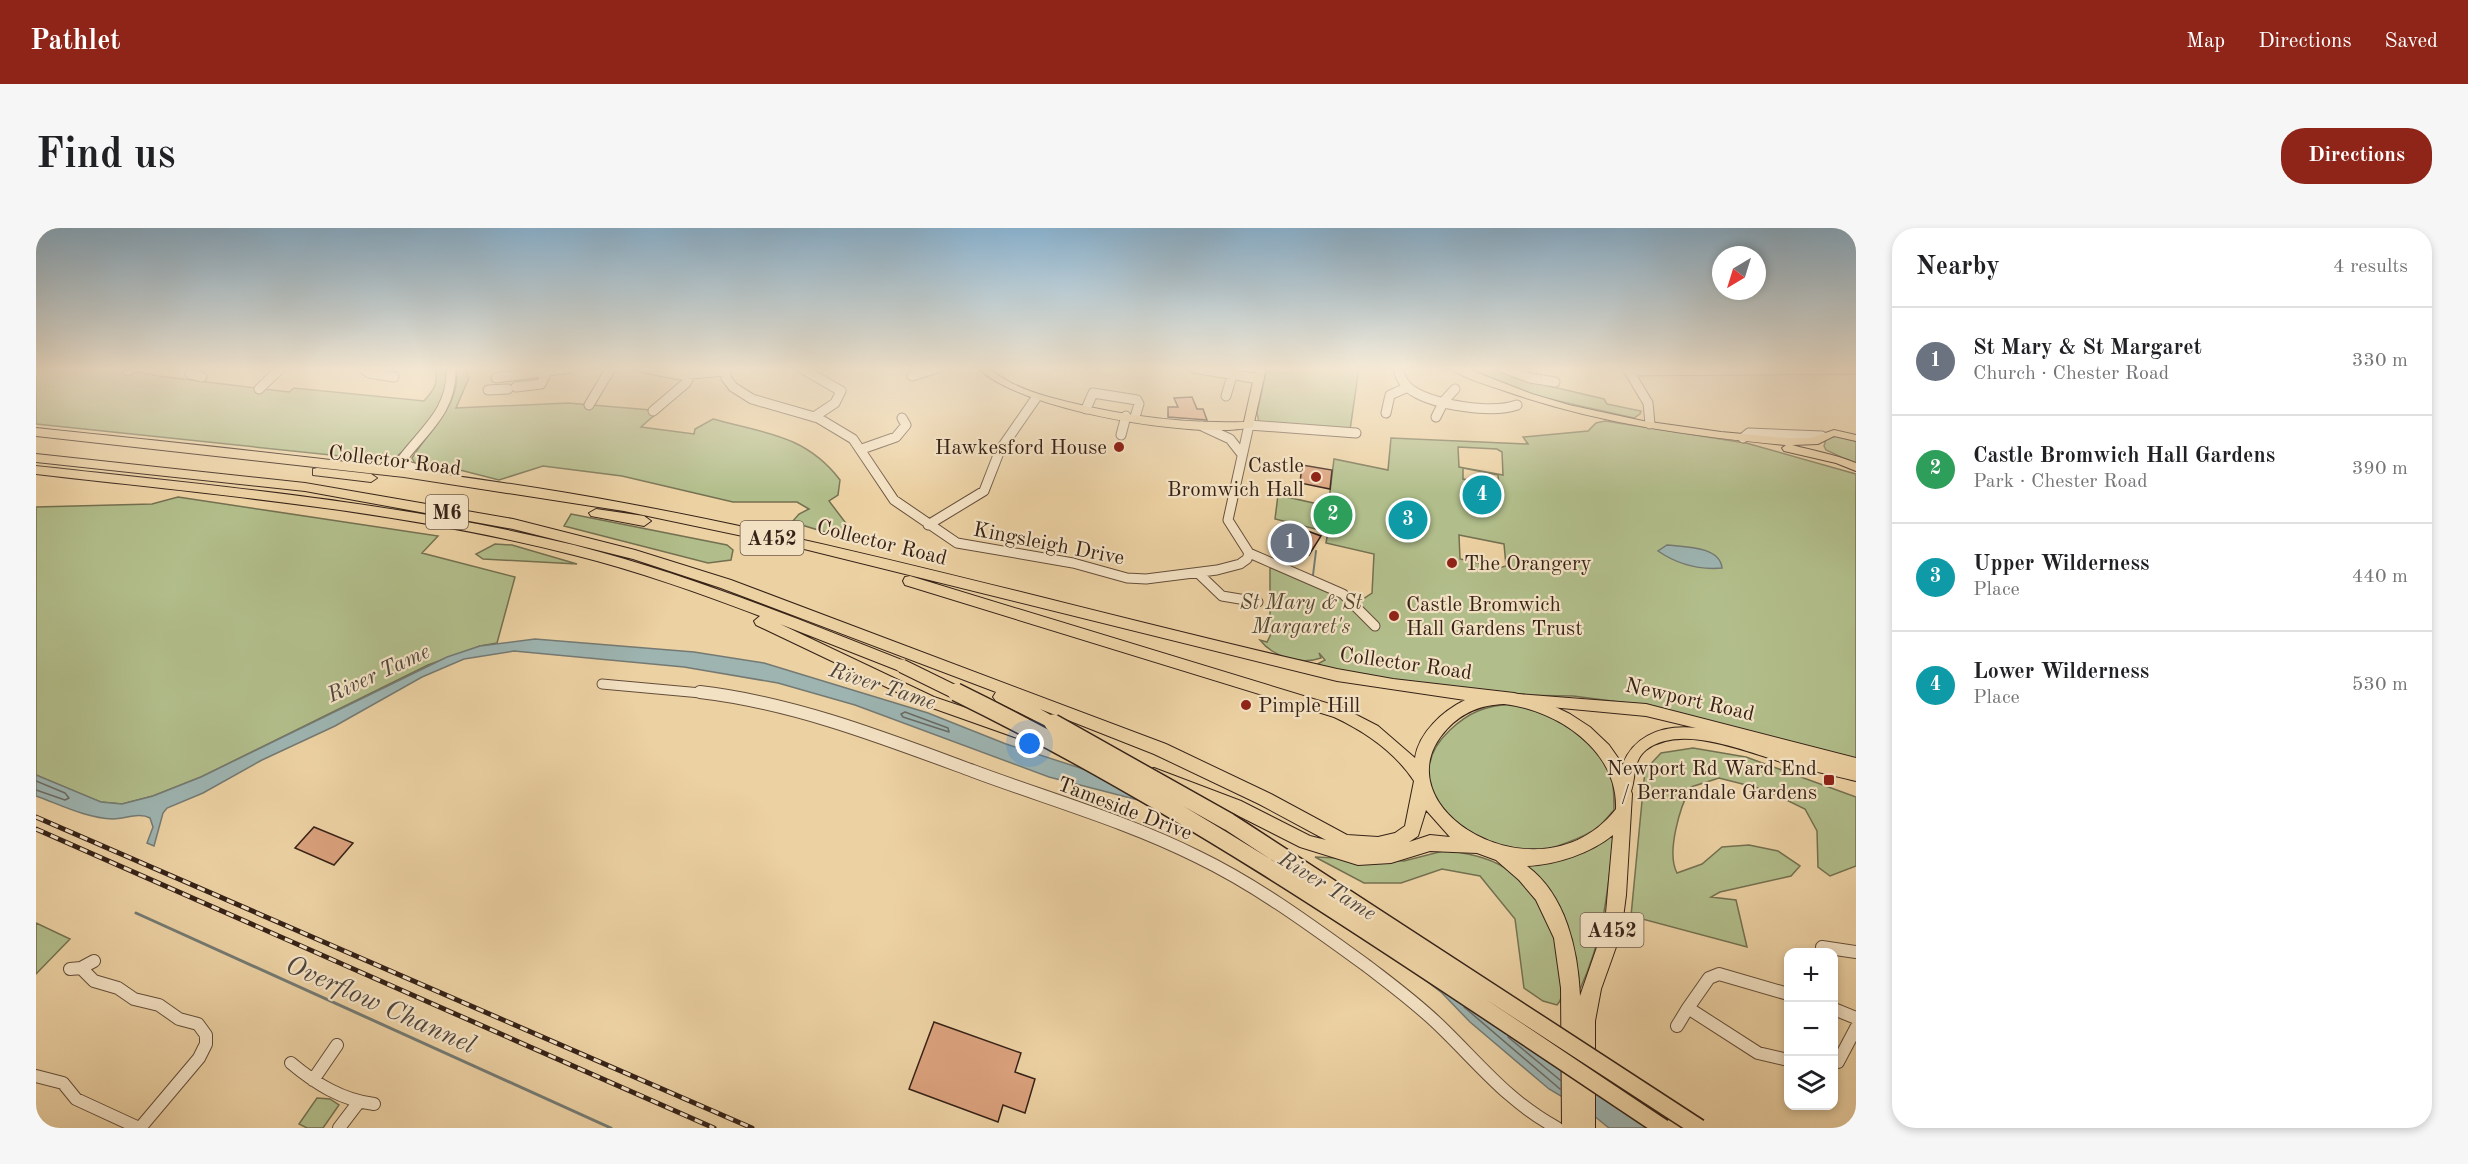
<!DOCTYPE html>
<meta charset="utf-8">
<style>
body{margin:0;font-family:"Old Standard TT",serif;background:#f6f6f6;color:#202124}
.controls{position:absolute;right:18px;bottom:18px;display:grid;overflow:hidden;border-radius:12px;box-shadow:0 3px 9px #0003}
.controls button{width:54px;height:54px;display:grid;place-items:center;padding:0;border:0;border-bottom:2px solid #e0e0e0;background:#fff;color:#202124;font:30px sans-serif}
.compass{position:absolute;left:1676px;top:18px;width:54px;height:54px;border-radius:50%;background:#fff;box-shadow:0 3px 9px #0003;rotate:218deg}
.you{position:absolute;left:994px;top:516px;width:21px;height:21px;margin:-15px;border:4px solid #fff;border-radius:50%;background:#1a73e8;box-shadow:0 0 0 9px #1a73e833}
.badge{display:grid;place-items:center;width:39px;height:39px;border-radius:50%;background:#8f2418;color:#fff;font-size:20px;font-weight:700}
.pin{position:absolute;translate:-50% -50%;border:3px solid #fff;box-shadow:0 2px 6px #0006}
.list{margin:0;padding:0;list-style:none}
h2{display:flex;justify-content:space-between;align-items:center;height:78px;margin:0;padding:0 24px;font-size:26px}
h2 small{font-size:20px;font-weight:400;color:#757577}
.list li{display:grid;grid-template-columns:39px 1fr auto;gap:18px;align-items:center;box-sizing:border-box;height:108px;padding:0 24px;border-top:2px solid #e0e0e0}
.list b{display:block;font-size:22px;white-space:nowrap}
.list p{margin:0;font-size:20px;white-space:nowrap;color:#757577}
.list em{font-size:20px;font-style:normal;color:#757577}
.icon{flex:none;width:33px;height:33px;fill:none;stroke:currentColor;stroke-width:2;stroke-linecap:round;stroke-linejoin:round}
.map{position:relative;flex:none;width:1820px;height:900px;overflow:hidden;border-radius:24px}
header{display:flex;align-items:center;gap:36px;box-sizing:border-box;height:84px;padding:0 30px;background:#8f2418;color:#fff}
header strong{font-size:28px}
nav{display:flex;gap:33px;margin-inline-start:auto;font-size:21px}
.intro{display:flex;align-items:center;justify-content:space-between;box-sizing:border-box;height:144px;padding:0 36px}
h1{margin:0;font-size:42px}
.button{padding:15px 27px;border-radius:24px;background:#8f2418;color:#fff;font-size:21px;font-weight:700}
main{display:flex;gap:36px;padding:0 36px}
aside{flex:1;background:#fff;border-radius:24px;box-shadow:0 3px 9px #0003}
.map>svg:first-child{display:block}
.green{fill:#b1bd8a;stroke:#747050;stroke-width:1.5;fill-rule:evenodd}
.water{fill:#9db4b1;stroke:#747a73;stroke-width:1.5}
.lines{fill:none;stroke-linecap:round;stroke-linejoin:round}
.shore{stroke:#6a6b64;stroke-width:1.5}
.stream-far1{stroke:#747a73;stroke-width:2}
.stream{stroke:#747a73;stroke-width:3}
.building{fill:#daa17c;stroke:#362217;stroke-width:1.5}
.minor-far1-casing{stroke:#644e3a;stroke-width:11}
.minor-casing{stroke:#644e3a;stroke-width:14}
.major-casing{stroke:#362217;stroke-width:2}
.highway-casing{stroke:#362217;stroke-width:2}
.minor-far1{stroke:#f3e1c3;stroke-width:9}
.minor{stroke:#f3e1c3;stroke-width:12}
.major{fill:#ecd1a3;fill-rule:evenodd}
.highway{fill:#ecd1a3;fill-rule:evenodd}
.rail-casing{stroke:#362217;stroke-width:5}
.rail{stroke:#f3e1c3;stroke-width:3;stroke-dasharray:8;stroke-linecap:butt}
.highway-bridge-far1-casing{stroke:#362217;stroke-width:15;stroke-linecap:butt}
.highway-bridge-casing{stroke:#362217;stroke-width:20;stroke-linecap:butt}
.highway-bridge-far1{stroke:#ecd1a3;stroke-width:13}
.highway-bridge{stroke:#ecd1a3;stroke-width:17}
.poi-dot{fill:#8f2418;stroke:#f3e1c3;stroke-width:2}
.labels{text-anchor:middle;stroke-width:4.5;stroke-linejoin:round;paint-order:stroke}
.shield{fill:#f3e1c3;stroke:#6f5b4b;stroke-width:1.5}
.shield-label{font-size:20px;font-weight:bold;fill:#362217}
.poi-label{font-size:21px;fill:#362217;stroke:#f3e1c3;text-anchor:end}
.street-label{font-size:21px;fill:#362217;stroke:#f3e1c3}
.park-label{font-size:21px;font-style:italic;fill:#554934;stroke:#f3e1c3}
.water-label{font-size:22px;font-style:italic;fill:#50463e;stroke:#f3e1c3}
.near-water-label{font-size:27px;font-style:italic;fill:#50463e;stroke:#f3e1c3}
</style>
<header>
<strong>Pathlet</strong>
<nav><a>Map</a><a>Directions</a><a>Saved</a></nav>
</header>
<div class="intro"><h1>Find us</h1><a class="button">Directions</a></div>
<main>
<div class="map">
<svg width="1820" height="900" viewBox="0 0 1820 900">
<rect width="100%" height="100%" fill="#ecd1a3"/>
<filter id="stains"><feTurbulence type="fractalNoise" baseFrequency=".00333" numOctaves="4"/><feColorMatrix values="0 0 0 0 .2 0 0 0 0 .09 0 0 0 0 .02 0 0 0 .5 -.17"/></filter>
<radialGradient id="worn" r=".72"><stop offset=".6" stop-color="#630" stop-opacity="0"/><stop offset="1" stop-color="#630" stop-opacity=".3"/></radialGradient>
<path class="green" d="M0 140H83L122 148 253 164 258 160 388 173C398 162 403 155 399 140H410V160L399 185 370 221 356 232H343L0 196Z
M420 140H429L433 150 420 180 532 175 615 182 622 184 605 199 658 206 659 201 677 191C728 205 770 207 804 252L802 267 793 273 825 315 756 294 763 286 773 281 761 274H697L586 248 507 238 463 252 424 242 380 237 376 230C392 204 427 174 420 140Z
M1231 140H1323L1314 202 1223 194 1221 185Z
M1426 140H1461L1513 158 1568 171 1571 176 1605 183 1604 186 1598 190 1496 167Z
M1569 193 1710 215 1820 246V531L1607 477 1537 468 1477 467 1329 449 1278 438 1289 432 1283 425 1285 430C1265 437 1237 429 1224 412L1231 414 1234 408V339L1294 363 1310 373H1324L1336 365 1338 326 1290 315 1292 304 1239 291 1242 267 1291 278 1293 272 1298 273 1293 272 1298 231 1352 242 1355 210 1492 216 1487 209 1552 203 1560 195ZM1422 219 1461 221 1466 224 1467 247 1423 239ZM1427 240 1462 247 1463 257 1427 251ZM1423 307 1468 316 1470 338 1463 340 1424 331Z
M1800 208 1820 213V236L1790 222 1788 218 1790 211Z
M142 269 402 308 386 325 479 349 461 415 444 418 392 437 165 549 117 568 86 576 64 574 0 547V279L116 276Z
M535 286 691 317 697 322 695 332 672 335 528 298Z
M459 316 476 317 541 336 447 331 440 326Z
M1475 476C1508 484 1555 502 1571 536 1578 551 1578 567 1578 582 1573 587 1568 595 1562 599 1550 609 1510 624 1494 624 1435 621 1354 558 1414 502 1433 484 1449 478 1475 476Z
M1657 520 1710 529 1820 569V638L1794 648 1782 639 1781 603 1769 581 1730 562 1683 550 1655 559C1644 578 1630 625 1641 645L1666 636 1686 619 1713 617 1742 623 1764 638 1755 648 1684 664 1675 669 1700 672 1711 719 1595 688 1609 542 1625 525Z
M1578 606C1572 662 1568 709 1544 761L1528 687 1512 659 1489 637 1541 624Z
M1411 622C1433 626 1458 630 1476 645 1483 652 1492 660 1498 668 1513 688 1539 758 1521 777L1507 773 1488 760 1479 691 1444 648 1406 641 1365 655H1328L1279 629 1368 633Z
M0 695 34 711 0 746Z
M281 870 294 871 303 877 287 900H271L263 896Z"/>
<path class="water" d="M1631 317C1648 319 1684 318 1686 340 1663 342 1641 336 1622 323Z
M499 411 658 424 728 435 892 485 970 516 1109 561 1500 803 1578 858 1628 900H1573L1557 887 1513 861 1434 794 1406 765 1362 731 1199 627 1106 573 1013 549 819 477 742 455 648 439 478 423 428 431 386 449 299 498 226 532 167 565 131 580 127 585 118 618 111 615 117 599 114 590C103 584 89 591 77 591 50 590 25 577 0 568V547L65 574 86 576 117 568 165 549 411 429 444 418Z"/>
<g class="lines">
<path class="shore" d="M869 484 912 500 913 504 867 489 865 486Z
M0 553 29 565 33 570 29 572 0 562
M1428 779 1524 861
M1472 809 1524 852"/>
<path class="stream-far1" d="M1277 347 1280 323"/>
<path class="stream" d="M100 685 575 900"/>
</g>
<path class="building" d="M1156 169 1161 181H1167L1171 192 1132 189V179H1142L1138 170Z
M1266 237 1296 242 1294 261 1264 255Z
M1269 302 1285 308 1273 327 1245 318 1250 309 1262 314Z
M278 599 317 615 298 637 259 620Z
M898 794 985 825 979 844 999 851 989 885 967 877 962 894 873 861Z"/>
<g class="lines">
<defs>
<path id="minor-far1" d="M326 140 333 145 358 149
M608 140 644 147 689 143
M690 140V150L697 159 716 171 782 190 817 211 858 272 921 315 1037 335 1091 350 1110 351 1181 342 1204 336 1211 331 1213 325
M765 140 805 163 799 175 778 189
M1157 140 1223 151
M1362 140C1364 149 1368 158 1377 163 1399 177 1456 186 1481 177
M1467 140 1494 150 1519 154
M1591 140 1612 175 1614 196
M92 143 96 140
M1592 143 1820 141
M154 146 166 149
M876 148 902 140
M460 150 535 140
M480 159 505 156 510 146
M223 161 245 140
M452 162 472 161
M1190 168 1198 141
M553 177 575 140
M1050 181 1057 165 1101 172 1103 176 1099 189
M617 183 650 155 654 147
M1350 185 1354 167 1372 159
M1400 189 1408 173 1419 161
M1166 198 1194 211 1205 225
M1320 205 1213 197 1192 292 1213 325 1307 366 1339 398
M1085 207 1090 188
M1707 210 1713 205 1786 208
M826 221 860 209 870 197 866 190
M368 230 369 237 399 247
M324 237H348L365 232
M358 243C381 206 417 188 415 140
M892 297 948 263 964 222 1000 170
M1162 345 1186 368 1222 374
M566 456 676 466"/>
<path id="minor" d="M664 464C758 475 848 510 937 543 1012 571 1090 593 1162 629 1222 658 1277 699 1331 738 1357 758 1383 777 1407 801 1446 839 1472 873 1521 900
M1786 719 1820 724
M45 740 58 753 82 760 98 771 123 777 143 791 162 796 170 807V816L163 830 104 900
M34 741 45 740 58 733
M1652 780 1673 750 1683 746 1752 766
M1798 781 1820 790
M1641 798 1652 780 1722 825 1752 832
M1798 834H1802L1820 800
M255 835C280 856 306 872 338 876
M0 848 27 855 40 871 103 900
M277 852 301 817
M303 900 322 875"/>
<path id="major" d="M942 140C956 140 959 146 970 152 982 159 996 164 1009 168 1073 186 1141 196 1208 194L1220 140H1230L1217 199C1160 212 983 182 942 140Z
M1414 140H1429L1496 166 1533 177 1607 193 1685 204 1753 210H1775L1798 202 1820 207V213L1798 208 1782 216 1756 217C1778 223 1798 226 1820 235V243L1800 235 1748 223 1746 220 1750 217C1654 208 1560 195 1469 163 1452 157 1428 151 1414 140Z
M1482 466 1610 476 1820 530V553C1796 547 1772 542 1748 535 1711 524 1645 495 1610 522 1595 534 1601 553 1593 568L1588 570 1583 568C1579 561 1582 553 1584 546 1592 509 1625 496 1660 500L1610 488 1482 476 1477 475 1475 471 1477 467Z"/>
<path id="highway" d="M0 200C196 221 393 239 588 275 828 319 1063 387 1301 441L1357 451 1478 465 1505 472 1534 486 1554 499 1573 517 1587 537 1596 566 1590 667 1585 705 1565 761 1559 793V900H1526L1525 760 1518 710 1500 672 1483 652 1460 632 1441 625 1394 623 1355 635 1322 637 1264 619 1193 583 1112 552 1110 547 1112 542 1118 540 1205 573 1274 608 1290 612 1223 576 1118 526 1004 481 1022 491 1025 495 1022 499H1012L960 473 957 469 960 464 685 360 597 331 477 301 269 263 0 234V226L269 255 477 291 599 322 695 352 1130 516 1235 566 1311 607 1342 609 1359 605 1369 598 1378 553C1359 524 1328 503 1298 489L869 357 867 353 869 349 874 348 1307 480 1342 498 1379 530C1383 504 1407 483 1429 472L1301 453 768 321 588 283 368 249 0 208ZM1468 476C1521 482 1582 522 1580 581 1504 678 1338 579 1411 501 1427 484 1445 477 1468 476ZM1390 582 1414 609 1394 607 1373 614 1382 608ZM1577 607 1569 696 1544 768C1542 722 1530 667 1491 638 1520 637 1555 625 1577 607Z
M0 238C180 258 362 274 538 317 652 346 762 391 871 434L873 438 871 442 866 444 744 396 898 469 1004 505 1006 510 1004 515 998 516 888 477 720 397 718 393 724 388C663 365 602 343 538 327 363 282 180 267 0 246Z
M281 240 335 246 341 250 335 254 277 247V241Z
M560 281 608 288 615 293 608 298 555 288 553 285Z"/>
</defs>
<use href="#minor-far1" class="minor-far1-casing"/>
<use href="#minor" class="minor-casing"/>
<use href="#major" class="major-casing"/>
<use href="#highway" class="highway-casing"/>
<use href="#minor-far1" class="minor-far1"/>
<use href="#minor" class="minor"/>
<use href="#major" class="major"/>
<use href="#highway" class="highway"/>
<defs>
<path id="rail" d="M0 589 716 900
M0 601 678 900"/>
</defs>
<use href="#rail" class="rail-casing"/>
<use href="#rail" class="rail"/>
<defs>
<path id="highway-bridge-far1" d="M866 438 923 466"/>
<path id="highway-bridge" d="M920 464C1169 586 1397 747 1627 900
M1017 495 1193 594 1663 900"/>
</defs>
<use href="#highway-bridge-far1" class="highway-bridge-far1-casing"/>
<use href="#highway-bridge" class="highway-bridge-casing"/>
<use href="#highway-bridge-far1" class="highway-bridge-far1"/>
<use href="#highway-bridge" class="highway-bridge"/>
</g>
<linearGradient id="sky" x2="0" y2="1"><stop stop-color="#8ab4d2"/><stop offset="0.53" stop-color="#f6ead6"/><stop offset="1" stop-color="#f6ead6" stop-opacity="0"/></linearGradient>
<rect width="1820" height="266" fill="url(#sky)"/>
<g class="poi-dot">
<circle cx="1083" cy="219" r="6"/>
<circle cx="1280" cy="249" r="6"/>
<circle cx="1416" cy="335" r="6"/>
<circle cx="1358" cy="388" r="6"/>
<circle cx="1210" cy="477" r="6"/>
<rect x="1787" y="546" width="12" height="12" rx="3"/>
</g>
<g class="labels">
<g class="shield">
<rect x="390" y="267" width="42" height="34" rx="4.5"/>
<rect x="704.5" y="293" width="63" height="34" rx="4.5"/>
<rect x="1544.5" y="685" width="63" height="34" rx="4.5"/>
</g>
<g class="shield-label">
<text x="411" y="291">M6</text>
<text x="736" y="317">A452</text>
<text x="1576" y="709">A452</text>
</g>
<g class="poi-label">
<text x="1071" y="226">Hawkesford House</text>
<text x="1268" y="244">Castle<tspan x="1268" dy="24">Bromwich Hall</tspan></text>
<text x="1428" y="342" text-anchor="start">The Orangery</text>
<text x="1370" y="383" text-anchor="start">Castle Bromwich<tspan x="1370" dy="24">Hall Gardens Trust</tspan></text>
<text x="1222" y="484" text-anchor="start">Pimple Hill</text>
<text x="1781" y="547">Newport Rd Ward End<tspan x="1781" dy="24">/ Berrandale Gardens</tspan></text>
</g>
<g class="street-label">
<text transform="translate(359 232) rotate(7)" y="7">Collector Road</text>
<text transform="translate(846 314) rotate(14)" y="7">Collector Road</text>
<text transform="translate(1013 315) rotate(11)" y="7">Kingsleigh Drive</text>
<text transform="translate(1370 435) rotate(8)" y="7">Collector Road</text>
<text transform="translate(1654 471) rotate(13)" y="7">Newport Road</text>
<text transform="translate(1089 580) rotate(21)" y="7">Tameside Drive</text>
</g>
<g class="park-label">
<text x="1265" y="381">St Mary &amp; St<tspan x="1265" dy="24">Margaret's</tspan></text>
</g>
<g class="water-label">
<text transform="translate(342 444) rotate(-25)" y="8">River Tame</text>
<text transform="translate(847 457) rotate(18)" y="8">River Tame</text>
<text transform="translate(1292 657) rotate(32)" y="8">River Tame</text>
</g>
<g class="near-water-label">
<text transform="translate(345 776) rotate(24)" y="9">Overflow Channel</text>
</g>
</g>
<rect width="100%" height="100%" filter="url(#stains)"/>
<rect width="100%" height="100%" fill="url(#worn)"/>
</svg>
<div class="controls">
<button>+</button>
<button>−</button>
<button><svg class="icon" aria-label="layers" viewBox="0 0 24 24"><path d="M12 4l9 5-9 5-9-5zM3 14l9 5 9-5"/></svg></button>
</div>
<svg class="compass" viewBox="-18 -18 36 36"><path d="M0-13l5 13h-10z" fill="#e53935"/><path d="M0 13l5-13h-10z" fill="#757577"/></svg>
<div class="you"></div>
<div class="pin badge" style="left:1254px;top:315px;background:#6b7280">1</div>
<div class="pin badge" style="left:1297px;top:287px;background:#2e9e5b">2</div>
<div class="pin badge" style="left:1372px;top:292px;background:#0f9aa8">3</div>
<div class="pin badge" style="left:1446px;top:267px;background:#0f9aa8">4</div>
</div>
<aside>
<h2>Nearby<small>4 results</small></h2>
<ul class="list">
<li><span class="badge" style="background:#6b7280">1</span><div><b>St Mary &amp; St Margaret</b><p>Church · Chester Road</p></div><em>330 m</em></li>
<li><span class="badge" style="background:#2e9e5b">2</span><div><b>Castle Bromwich Hall Gardens</b><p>Park · Chester Road</p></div><em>390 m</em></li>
<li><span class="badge" style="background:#0f9aa8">3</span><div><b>Upper Wilderness</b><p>Place</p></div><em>440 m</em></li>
<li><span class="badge" style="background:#0f9aa8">4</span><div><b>Lower Wilderness</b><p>Place</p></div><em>530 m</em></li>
</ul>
</aside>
</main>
